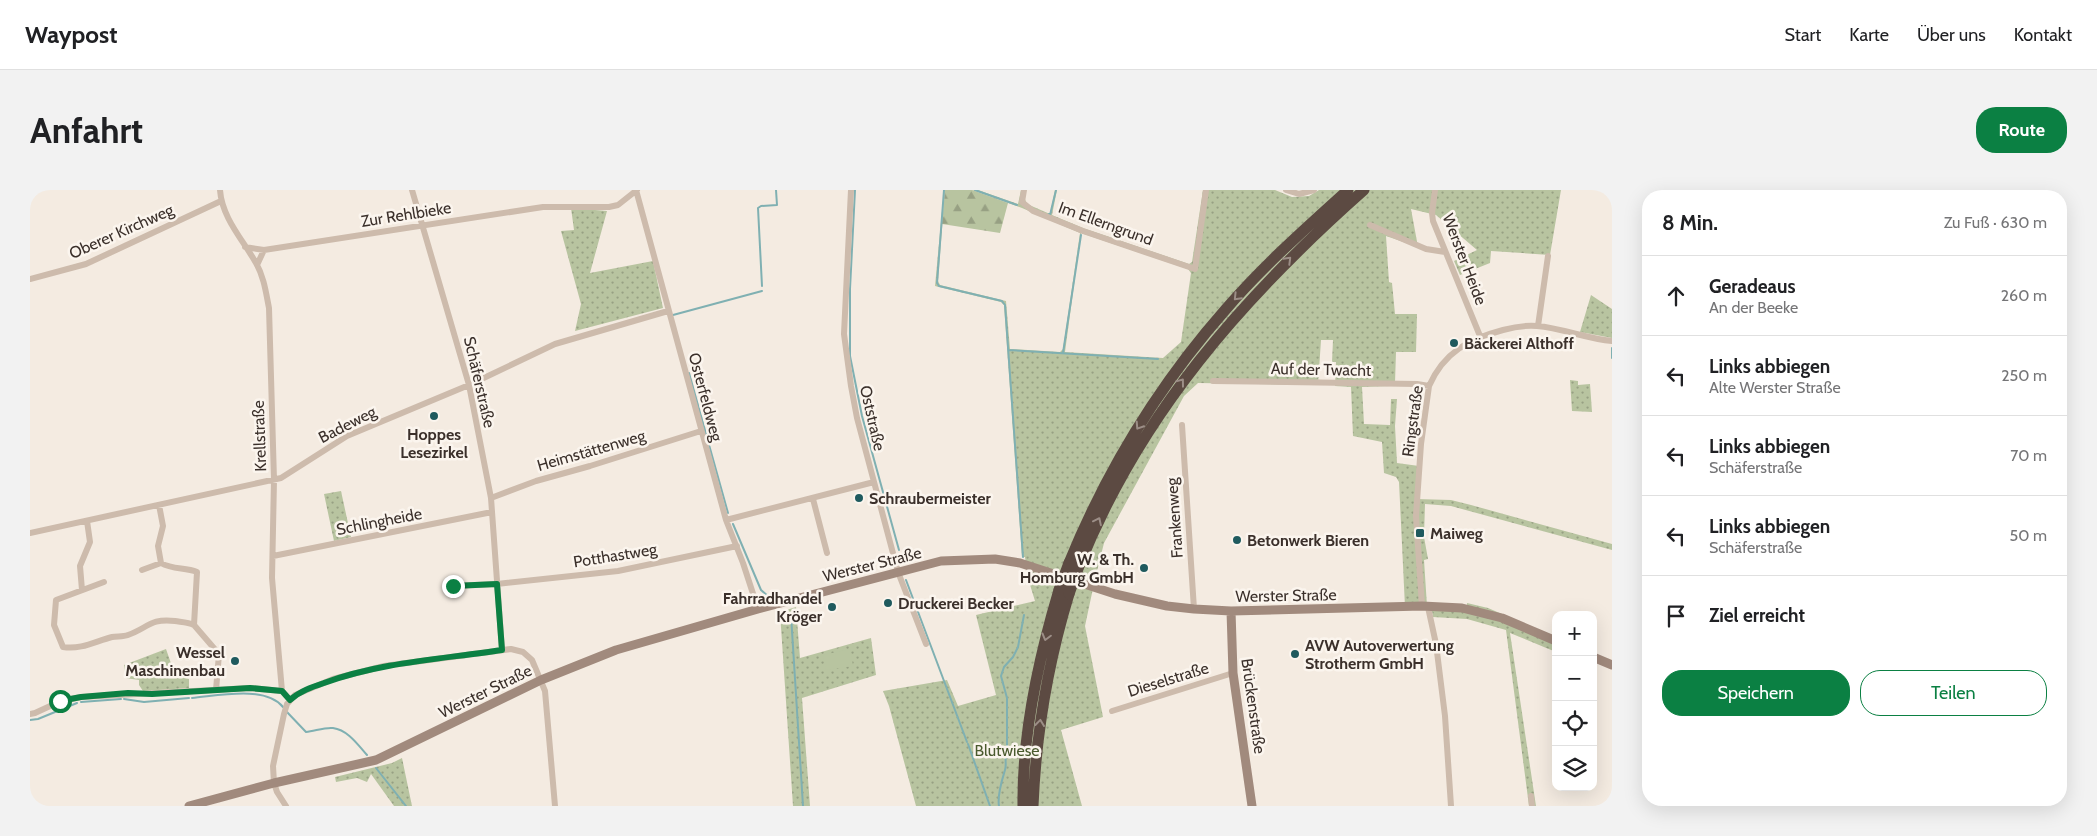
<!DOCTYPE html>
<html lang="de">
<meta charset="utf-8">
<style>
body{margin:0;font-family:Cabin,sans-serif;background:#f2f2f2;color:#202124}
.controls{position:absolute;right:15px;bottom:15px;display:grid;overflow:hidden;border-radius:10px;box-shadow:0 5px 20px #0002}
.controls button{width:45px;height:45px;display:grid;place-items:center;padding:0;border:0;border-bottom:1px solid #e0e0e0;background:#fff;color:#202124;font:25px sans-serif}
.stop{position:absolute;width:15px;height:15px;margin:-11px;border:4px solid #0b8043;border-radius:50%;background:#fff}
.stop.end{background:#0b8043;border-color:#fff;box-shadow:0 1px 5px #0008}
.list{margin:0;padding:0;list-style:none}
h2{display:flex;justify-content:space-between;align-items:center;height:65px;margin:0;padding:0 20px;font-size:21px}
h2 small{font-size:16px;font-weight:400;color:#757577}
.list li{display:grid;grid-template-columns:32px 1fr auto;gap:15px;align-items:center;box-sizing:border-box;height:80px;padding:0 20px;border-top:1px solid #e0e0e0}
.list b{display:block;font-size:19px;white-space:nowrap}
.list p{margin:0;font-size:16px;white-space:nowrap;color:#757577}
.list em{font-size:16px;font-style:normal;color:#757577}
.actions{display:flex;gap:10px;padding:15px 20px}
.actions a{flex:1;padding:11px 0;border:1px solid #0b8043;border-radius:20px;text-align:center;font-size:18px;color:#0b8043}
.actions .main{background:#0b8043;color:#fff}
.icon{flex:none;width:28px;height:28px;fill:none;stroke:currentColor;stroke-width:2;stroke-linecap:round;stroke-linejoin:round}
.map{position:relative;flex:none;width:1582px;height:616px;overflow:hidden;border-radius:20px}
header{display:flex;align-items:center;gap:30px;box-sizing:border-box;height:70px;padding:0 25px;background:#fff;border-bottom:1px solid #e0e0e0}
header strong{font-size:24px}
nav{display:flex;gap:28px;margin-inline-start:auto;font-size:18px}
.intro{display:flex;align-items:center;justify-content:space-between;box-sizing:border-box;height:120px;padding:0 30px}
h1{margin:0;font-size:35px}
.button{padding:12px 22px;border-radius:20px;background:#0b8043;color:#fff;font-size:18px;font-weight:700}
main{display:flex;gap:30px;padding:0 30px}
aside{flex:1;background:#fff;border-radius:20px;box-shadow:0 5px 20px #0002}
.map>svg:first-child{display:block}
.green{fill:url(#green-dots);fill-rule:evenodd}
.forest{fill:url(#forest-firs)}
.pitch{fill:#b8c4a0}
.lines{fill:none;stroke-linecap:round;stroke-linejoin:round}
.stream{stroke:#7fb0b2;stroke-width:2}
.street{stroke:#cdbbac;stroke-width:6}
.secondary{stroke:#a18a7d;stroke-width:9}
.highway{stroke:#5c4a42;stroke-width:11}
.highway-bridge{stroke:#5c4a42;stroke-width:11}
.oneway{stroke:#9c8e87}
.route{stroke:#0b8043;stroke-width:6}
.poi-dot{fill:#1f5a5e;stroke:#fbf5ee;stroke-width:2}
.labels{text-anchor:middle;stroke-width:5;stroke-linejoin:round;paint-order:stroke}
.street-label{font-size:16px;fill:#3b302b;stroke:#fbf5ee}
.poi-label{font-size:16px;font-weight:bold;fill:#3b302b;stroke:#fbf5ee;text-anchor:start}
.park-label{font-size:16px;fill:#4a5a2e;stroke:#fbf5ee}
</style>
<header>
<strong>Waypost</strong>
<nav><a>Start</a><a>Karte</a><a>Über uns</a><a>Kontakt</a></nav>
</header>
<div class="intro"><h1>Anfahrt</h1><a class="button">Route</a></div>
<main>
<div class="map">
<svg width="1582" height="616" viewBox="0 0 1582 616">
<defs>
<pattern id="green-dots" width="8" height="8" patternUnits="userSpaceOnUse" patternTransform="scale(1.25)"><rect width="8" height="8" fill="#b8c4a0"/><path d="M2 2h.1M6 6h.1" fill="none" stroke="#97a083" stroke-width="1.8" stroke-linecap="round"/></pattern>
<pattern id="forest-firs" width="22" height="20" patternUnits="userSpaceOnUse" patternTransform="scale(1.25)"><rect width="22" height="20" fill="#b8c4a0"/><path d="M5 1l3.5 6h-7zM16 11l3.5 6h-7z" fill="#97a083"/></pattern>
</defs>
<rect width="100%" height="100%" fill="#f4ebe1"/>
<path class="green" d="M914 0H915L908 91 910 95 976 111 980 159 1030 162 1033 159 1050 43 992 18 942 0H948L988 14 991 0 997 14 1020 24 1025 0H1027L1022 25 1053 38 1159 74 1162 72 1173 0H1245L1262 7 1279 6 1289 0H1531L1520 65 1461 61 1460 73 1430 85 1424 71 1447 60 1406 25 1381 19 1388 57 1356 46 1359 92 1362 93 1365 124H1387L1386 162H1366L1365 193 1361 196 1332 197 1334 234 1360 235 1361 209H1367L1365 236 1367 273 1389 276 1386 309 1421 310 1441 315 1582 354V360L1421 316 1395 314 1394 347 1398 369 1394 370 1397 416 1375 417 1369 292 1366 287 1354 283 1352 252 1323 246 1321 197 1305 196 1306 172H1302L1303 150H1291L1288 195 1168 193 1154 206 1074 353 1065 389 1055 436 1073 527 1031 540 1052 616H886L859 516 853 501 917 490 928 516 966 505 946 425 1005 411 997 385 995 367H992L974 115 971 112 905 96ZM1051 43 1158 79 1161 83 1151 152 1133 168 1035 162Z
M541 18 577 21 560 83 623 71 633 118 545 141 551 114 531 41 544 40Z
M1561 105 1582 119V148L1550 142Z
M1540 190 1548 191V195L1560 194 1562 222 1542 221Z
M311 301 321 347 304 351 294 304Z
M1437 413 1458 418 1526 447V462L1480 443 1506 616H1499L1476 440 1437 429 1403 427 1401 415H1437Z
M766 417 770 468 841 448 846 485 772 508 780 616H763L750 422Z
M136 459 144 482 132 480 159 489V498L113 501 109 495V490L95 488 94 475Z
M372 568 382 616H364L341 584 337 592 327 588 306 592 305 587 362 573Z"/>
<path class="forest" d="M915 0H942L978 13 970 43 912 34Z"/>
<path class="pitch" d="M820 459 823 476 796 480 793 465Z"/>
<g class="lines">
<path class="stream" d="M825 0 820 99V166L832 226 869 360
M914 0 907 93 909 96 972 111 975 115 993 367
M945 0 987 15
M1019 24 1020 25 1026 0
M732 96 728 18 731 16 747 15 746 0
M643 125 732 101
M1582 158V168
M978 160 1128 169
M1033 163 1051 45
M659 183 698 323
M703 334 731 400 739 407
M876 390 937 552
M761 425 773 616
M162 508C187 506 235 495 253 517
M94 509 114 512 159 508
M51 512 91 509
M256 521 276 542C285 541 295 537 303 538 318 540 328 555 337 565
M0 530 8 529 47 513
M938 554 960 616
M346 578 376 616
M969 616C967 605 972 590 975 580 977 574 974 569 977 563V508L971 486 974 477 983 467 988 457 994 425"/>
<path class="street" d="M190 0C192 28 213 50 226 73 234 87 236 103 239 118L244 290 242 388 252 501
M382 0 439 195 461 308 472 460
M606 0 696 330 713 373 728 419
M821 0 814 144 821 196 827 228 868 382 896 454
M994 0 992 12 1003 21 1053 41 1165 79 1176 0
M1256 0 1269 4 1284 0
M1405 0 1402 23 1403 31 1450 146
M1340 35 1396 59 1415 62
M215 57 234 60 513 17H579L588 15 607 0
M227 75 234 60
M0 89 56 74 191 11
M1508 136 1518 66
M1183 191 1387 194 1399 196
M1152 235 1164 419
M461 308 506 291 560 276 671 241
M783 309 797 363
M129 315 133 336 128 356 131 373C143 380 155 377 167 382L164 435 189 464 186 500
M696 330 844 292
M0 343 251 288 317 246 439 195 525 154 638 121
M243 366 462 322
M112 380 131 373
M74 392 26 410 24 435 33 457C51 460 66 451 82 447 87 446 93 447 98 445 118 438 120 428 145 431 151 432 158 432 164 435
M423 396 467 394 588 381 707 356
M52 400 50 376 60 352 57 331
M1392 416 1386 326 1391 254 1399 196C1414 162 1439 149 1473 140 1484 137 1495 135 1507 136 1532 138 1557 149 1582 151
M1398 417 1406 454 1415 526 1421 616
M1082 521 1203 483
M0 524 5 523 31 511 51 507 220 498 252 501 260 510
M1501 606 1502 616
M256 616 247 602 244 593 243 576 254 524 257 514 265 505 303 489 354 476 481 459 493 462 502 470 515 501 525 616"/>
<path class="secondary" d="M1201 421 1203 483 1222 616
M1563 467 1582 475
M159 616 244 593 346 570 511 490 586 460 728 419 911 371 965 369 990 373 1085 404 1137 416 1164 419 1201 421 1392 416 1432 418 1472 428 1526 451"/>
<path class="highway" d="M1039 373C1077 280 1129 195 1196 119 1233 76 1276 38 1318 0
M1049 376C1110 224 1212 108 1334 0
M993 616C992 543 1008 470 1029 400
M1003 616C1006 543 1018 473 1039 404"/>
<path class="highway-bridge" d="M1029 400 1039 373
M1039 404 1049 376"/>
</g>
<defs><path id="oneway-chevron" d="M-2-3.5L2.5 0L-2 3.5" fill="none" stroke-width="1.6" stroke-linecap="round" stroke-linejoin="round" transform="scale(1.25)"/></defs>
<g class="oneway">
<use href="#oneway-chevron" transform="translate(1258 70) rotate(-45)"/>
<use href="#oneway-chevron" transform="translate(1207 107) rotate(134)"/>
<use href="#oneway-chevron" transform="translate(1151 192) rotate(-53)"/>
<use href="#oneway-chevron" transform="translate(1109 236) rotate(123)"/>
<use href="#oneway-chevron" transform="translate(1068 331) rotate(-64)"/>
<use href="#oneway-chevron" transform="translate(1016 447) rotate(105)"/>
<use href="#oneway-chevron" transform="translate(1010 533) rotate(-83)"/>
</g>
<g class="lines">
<path class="route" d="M30 511 51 507 98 503 122 504 220 498 252 501 260 510C270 501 282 497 294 493 351 472 413 469 472 460L467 394 423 396"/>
</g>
<g class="poi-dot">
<circle cx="1424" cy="153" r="5"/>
<circle cx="404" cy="226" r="5"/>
<circle cx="829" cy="308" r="5"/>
<rect x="1385" y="338" width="10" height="10" rx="2.5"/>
<circle cx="1207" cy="350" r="5"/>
<circle cx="1114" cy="378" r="5"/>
<circle cx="858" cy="413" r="5"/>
<circle cx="802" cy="417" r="5"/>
<circle cx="1265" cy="464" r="5"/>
<circle cx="205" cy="471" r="5"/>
</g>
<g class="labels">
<g class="street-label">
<text transform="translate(376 24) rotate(-9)" y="6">Zur Rehlbieke</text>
<text transform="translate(1076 33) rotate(20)" y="6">Im Ellerngrund</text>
<text transform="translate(91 41) rotate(-24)" y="6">Oberer Kirchweg</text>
<text transform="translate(1435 69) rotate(69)" y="6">Werster Heide</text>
<text transform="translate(1291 179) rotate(1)" y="6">Auf der Twacht</text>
<text transform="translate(450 192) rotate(77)" y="6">Schäferstraße</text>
<text transform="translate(676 207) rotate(75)" y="6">Osterfeldweg</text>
<text transform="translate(843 228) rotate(77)" y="6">Oststraße</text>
<text transform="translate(1382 231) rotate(-82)" y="6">Ringstraße</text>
<text transform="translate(317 234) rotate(-27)" y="6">Badeweg</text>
<text transform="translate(229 246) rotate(-92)" y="6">Krellstraße</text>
<text transform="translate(561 260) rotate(-16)" y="6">Heimstättenweg</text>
<text transform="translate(1144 328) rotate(-94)" y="6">Frankenweg</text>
<text transform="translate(349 331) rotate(-11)" y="6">Schlingheide</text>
<text transform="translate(585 365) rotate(-9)" y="6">Potthastweg</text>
<text transform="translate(842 374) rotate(-14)" y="6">Werster Straße</text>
<text transform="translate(1256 405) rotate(-1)" y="6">Werster Straße</text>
<text transform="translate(1138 489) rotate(-17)" y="6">Dieselstraße</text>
<text transform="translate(455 501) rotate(-26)" y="6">Werster Straße</text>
<text transform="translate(1224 516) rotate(82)" y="6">Brückenstraße</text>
</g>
<g class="poi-label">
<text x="1434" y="159">Bäckerei Althoff</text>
<text x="404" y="250" text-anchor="middle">Hoppes<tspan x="404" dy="18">Lesezirkel</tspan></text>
<text x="839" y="314">Schraubermeister</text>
<text x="1400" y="349">Maiweg</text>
<text x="1217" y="356">Betonwerk Bieren</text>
<text x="1104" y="375" text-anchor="end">W. &amp; Th.<tspan x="1104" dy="18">Homburg GmbH</tspan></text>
<text x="792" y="414" text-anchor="end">Fahrradhandel<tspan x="792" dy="18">Kröger</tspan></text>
<text x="868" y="419">Druckerei Becker</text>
<text x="1275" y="461">AVW Autoverwertung<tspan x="1275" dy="18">Strotherm GmbH</tspan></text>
<text x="195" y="468" text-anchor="end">Wessel<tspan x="195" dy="18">Maschinenbau</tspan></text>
</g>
<g class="park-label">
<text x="977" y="566">Blutwiese</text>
</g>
</g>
</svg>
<div class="controls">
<button>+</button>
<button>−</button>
<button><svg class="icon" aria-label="locate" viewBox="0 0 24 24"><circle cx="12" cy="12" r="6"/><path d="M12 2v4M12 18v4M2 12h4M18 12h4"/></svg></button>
<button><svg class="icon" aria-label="layers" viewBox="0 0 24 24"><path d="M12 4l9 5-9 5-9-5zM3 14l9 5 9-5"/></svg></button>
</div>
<div class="stop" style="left:30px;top:511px"></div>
<div class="stop end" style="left:423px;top:396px"></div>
</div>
<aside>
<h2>8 Min.<small>Zu Fuß · 630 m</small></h2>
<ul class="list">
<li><svg class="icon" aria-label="ahead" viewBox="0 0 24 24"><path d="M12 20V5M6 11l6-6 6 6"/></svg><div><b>Geradeaus</b><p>An der Beeke</p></div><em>260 m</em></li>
<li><svg class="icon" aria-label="left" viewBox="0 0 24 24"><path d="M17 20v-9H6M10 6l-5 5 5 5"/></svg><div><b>Links abbiegen</b><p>Alte Werster Straße</p></div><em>250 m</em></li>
<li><svg class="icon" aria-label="left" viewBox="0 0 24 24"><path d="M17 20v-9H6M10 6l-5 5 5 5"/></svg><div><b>Links abbiegen</b><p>Schäferstraße</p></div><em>70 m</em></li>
<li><svg class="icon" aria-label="left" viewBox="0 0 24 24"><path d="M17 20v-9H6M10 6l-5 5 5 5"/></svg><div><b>Links abbiegen</b><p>Schäferstraße</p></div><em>50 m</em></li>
<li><svg class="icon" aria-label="arrive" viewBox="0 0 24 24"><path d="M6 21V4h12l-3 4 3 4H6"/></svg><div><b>Ziel erreicht</b></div></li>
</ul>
<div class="actions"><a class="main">Speichern</a><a>Teilen</a></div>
</aside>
</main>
